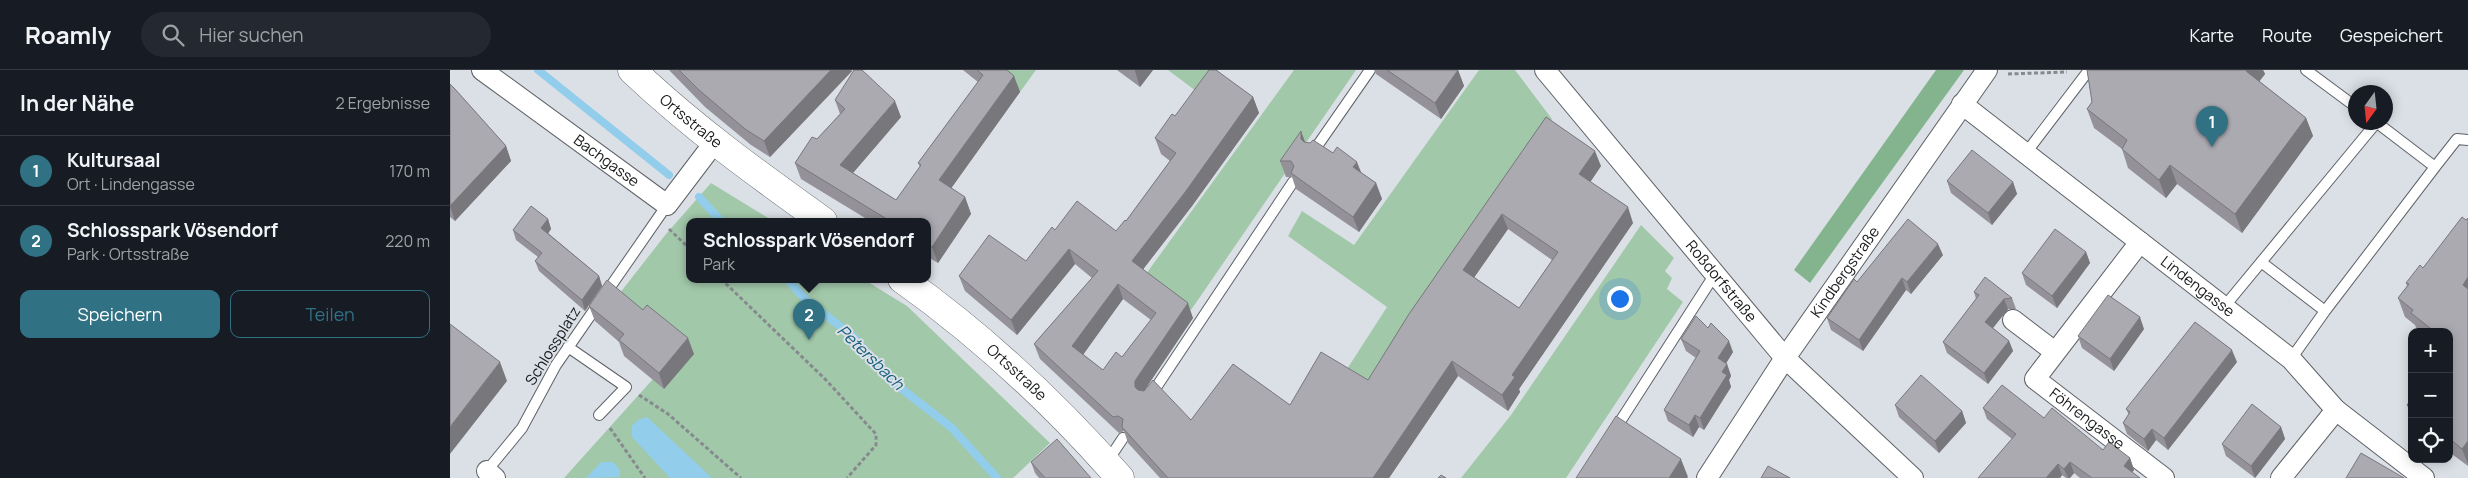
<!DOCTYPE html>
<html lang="de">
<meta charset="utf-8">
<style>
body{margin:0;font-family:Manrope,sans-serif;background:#242831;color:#f1f3f6}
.controls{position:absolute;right:15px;bottom:15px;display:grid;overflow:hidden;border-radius:10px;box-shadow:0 2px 12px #0003}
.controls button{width:45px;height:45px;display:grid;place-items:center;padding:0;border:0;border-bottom:1px solid #363941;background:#171b24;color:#f1f3f6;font:25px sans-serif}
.compass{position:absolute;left:1898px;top:15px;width:45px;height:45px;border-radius:50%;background:#171b24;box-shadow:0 2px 12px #0003;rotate:195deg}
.you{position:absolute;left:1169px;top:228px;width:18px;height:18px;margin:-12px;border:4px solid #fff;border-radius:50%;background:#1a73e8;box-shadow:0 0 0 8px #1a73e833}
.badge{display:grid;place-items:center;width:32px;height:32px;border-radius:50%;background:#307184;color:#fff;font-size:16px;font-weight:700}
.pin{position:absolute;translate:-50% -41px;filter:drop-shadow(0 1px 2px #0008)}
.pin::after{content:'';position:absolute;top:26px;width:18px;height:15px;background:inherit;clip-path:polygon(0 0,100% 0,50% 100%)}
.popup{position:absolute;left:236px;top:148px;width:245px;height:65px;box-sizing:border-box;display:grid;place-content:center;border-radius:10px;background:#171b24;filter:drop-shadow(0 1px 4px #0005);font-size:16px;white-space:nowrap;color:#9ea1a6}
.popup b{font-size:19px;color:#f1f3f6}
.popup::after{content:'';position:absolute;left:50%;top:100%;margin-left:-10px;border:10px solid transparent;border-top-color:#171b24}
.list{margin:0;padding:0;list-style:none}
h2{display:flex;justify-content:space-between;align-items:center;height:65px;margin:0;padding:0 20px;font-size:21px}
h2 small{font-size:16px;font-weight:400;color:#9ea1a6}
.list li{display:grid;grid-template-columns:32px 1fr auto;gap:15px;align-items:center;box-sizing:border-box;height:70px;padding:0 20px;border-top:1px solid #363941}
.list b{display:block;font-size:19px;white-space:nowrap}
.list p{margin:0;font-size:16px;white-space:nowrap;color:#9ea1a6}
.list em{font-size:16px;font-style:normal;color:#9ea1a6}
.actions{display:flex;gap:10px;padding:15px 20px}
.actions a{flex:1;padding:11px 0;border:1px solid #307184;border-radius:10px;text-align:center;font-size:18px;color:#307184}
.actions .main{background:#307184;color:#fff}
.icon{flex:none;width:28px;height:28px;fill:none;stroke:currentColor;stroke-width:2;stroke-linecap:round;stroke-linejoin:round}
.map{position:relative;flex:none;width:2018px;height:408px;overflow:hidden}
header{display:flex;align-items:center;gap:30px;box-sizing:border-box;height:70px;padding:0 25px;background:#171b24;border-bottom:1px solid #363941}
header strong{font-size:24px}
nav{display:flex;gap:28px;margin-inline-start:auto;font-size:18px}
.search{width:350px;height:45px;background:#242831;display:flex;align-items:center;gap:12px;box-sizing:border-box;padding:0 18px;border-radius:28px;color:#9ea1a6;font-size:19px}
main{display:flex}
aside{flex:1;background:#171b24}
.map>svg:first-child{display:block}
.green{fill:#a2c8aa}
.forest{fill:#83b48e}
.water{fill:#92cdec}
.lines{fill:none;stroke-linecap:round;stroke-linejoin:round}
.stream{stroke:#92cdec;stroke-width:8}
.lane-casing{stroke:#5e6267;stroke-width:12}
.street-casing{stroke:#5e6267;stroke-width:22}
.secondary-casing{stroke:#5e6267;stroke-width:29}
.path{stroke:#868a8e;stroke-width:3;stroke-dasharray:4 2.5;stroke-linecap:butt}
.lane{stroke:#fff;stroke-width:10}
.street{stroke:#fff;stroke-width:20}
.secondary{stroke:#fff;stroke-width:28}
.wall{fill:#949298;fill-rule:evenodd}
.shaded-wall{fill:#78777c}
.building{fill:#acaab1;stroke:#78777c;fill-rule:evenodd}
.labels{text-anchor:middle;stroke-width:4;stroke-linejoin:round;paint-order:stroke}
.street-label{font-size:15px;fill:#16181a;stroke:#dbe0e6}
.water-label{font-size:16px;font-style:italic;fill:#155e7c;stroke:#dbe0e6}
</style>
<header>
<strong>Roamly</strong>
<div class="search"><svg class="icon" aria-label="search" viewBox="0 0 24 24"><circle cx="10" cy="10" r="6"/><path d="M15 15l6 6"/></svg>Hier suchen</div>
<nav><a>Karte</a><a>Route</a><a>Gespeichert</a></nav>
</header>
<main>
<aside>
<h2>In der Nähe<small>2 Ergebnisse</small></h2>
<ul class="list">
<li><span class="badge">1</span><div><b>Kultursaal</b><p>Ort · Lindengasse</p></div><em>170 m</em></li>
<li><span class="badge">2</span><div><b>Schlosspark Vösendorf</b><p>Park · Ortsstraße</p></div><em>220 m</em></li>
</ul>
<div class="actions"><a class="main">Speichern</a><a>Teilen</a></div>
</aside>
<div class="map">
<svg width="2018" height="408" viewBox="0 0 2018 408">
<rect width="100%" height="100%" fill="#dbe0e6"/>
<path class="green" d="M542 0H586L570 22Z
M718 0H768L750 24Z
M844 0H906L741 240 696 204Z
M1029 0H1065L1102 49 921 315 897 299 937 237 838 166 852 141 904 175Z
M261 113 323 151H240V209H413L457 236 600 373 563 408H114L203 309 215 319 166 228 216 164Z
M1191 155 1224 188 1215 201 1222 208 1217 219 1233 232 1116 408H1011L1061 345Z"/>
<path class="forest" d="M1486 0H1514L1360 213 1344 200Z"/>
<path class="water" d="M197 347 262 408H220L182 367V356L188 350Z
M151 392H163L170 400V407L136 408Z"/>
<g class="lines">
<path class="stream" d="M88 0 219 105
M249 127 271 151
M337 209 356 230 404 267 439 309 502 358 547 408"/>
<defs>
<path id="lane" d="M1856 0 1906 37
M863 82 920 0
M1576 83 1639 0
M1985 97 2007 69 2018 70
M1811 192 1875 241 1985 97 1926 52
M1774 237 1926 53
M118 277 176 317 149 345
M1841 289 1875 241
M701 325 843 112
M1164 361 1265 204
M657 392 673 368
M35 403 72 358 106 295 217 135"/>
<g id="street">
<path id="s1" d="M32 0 217 135 264 73"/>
<path id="s2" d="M1095 0 1335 288 1463 408"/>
<path id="s3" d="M1512 34 1841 289 1886 340 1974 408"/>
<path id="s4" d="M1690 172 1585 309 1714 408"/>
<path d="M1563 250 1605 282"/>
<path d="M37 401 45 408"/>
<path id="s5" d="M1257 408 1335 288 1537 0"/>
<path d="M1831 408 1886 340"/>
</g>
<g id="secondary">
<path id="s6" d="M182 0C242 57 306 103 373 151"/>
<path id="s7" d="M452 209C532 266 605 334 670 408"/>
</g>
</defs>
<use href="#lane" class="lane-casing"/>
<use href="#street" class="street-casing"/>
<use href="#secondary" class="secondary-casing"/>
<path class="path" d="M1558 4 1617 2
M219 159 240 179
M271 209 374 308 426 364V375L397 408
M189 325 218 344 291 408
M160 358 195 408"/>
<use href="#lane" class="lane"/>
<use href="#street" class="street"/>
<use href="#secondary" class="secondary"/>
</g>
<path class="wall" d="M219 0H401L402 1 320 87 301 75 255 37Z
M513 0H557L564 6 570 22 501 118 515 127 521 144 488 193 478 187V151H420L351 109 345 93 390 44 385 30 451 47 403 103 446 130 470 97 468 93 528 12Z
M667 0H703L690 17Z
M924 0H1008L1014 16 991 49 926 4Z
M1637 0H1813L1815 4 1809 11 1856 48 1863 66 1792 163 1727 114 1716 128 1678 98 1672 79 1644 58 1637 39 1642 32Z
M0 14 56 76 61 91 5 151 0 147Z
M803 27 809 43 742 136 693 199 743 248 696 318 741 350 840 335 918 310 1096 47 1151 96 1140 112 1183 153 1069 319 1070 322 1058 341 1008 306 939 408H710L678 373 674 361 669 363 590 289 584 274 642 208 625 194 567 265 515 221 509 206 576 191 605 160 666 161 676 151 720 91 711 84 705 68 725 46ZM1058 159 1102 190 1069 238 1024 207ZM673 229 701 250 672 287 653 300 633 284Z
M855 72 911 103 926 113 932 129 909 162 846 119 842 107H836L830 91Z
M1497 111 1563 112 1567 124 1542 155 1501 123Z
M2018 148V396L1999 382V262H1968L1965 255 1955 247 1948 228 1957 216 1956 213 1973 198Z
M98 149 101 159 98 163 149 206 152 216 135 241 89 201 85 191 88 187 66 170 63 160Z
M1636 182 1640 193 1607 238 1576 215 1572 203Z
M1493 185 1461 224 1456 220 1413 281 1381 260 1377 248 1407 212Z
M1524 222 1562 228 1566 239H1558L1543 258 1559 271 1563 281 1538 314 1497 283 1493 272 1526 229Z
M139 236 193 240 244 284 214 319 174 286 169 272 145 251Z
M1694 259 1664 301 1632 278 1628 266Z
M1231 269 1283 282 1276 293 1277 294 1281 306 1279 310 1281 317 1254 360 1249 357 1243 367 1218 351 1214 340 1246 288 1236 281Z
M1787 292 1718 380 1706 370 1698 381 1677 364 1673 353 1679 345 1676 339Z
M1962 328V349L1957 335Z
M1445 335 1512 341 1516 353 1489 383 1449 347Z
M1533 338 1594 348 1653 380 1680 388 1684 400 1682 402 1690 408H1630L1624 403 1620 408H1616L1612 405 1610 408H1528L1562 369 1537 349Z
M1831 357 1835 369 1805 408 1776 386 1772 374Z
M581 392 641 408H589L585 403Z"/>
<path class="shaded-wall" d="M381 0H401L402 1 320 87 314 71Z
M685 0H703L690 17 685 1Z
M1008 0 1014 16 991 49 985 33Z
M1797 0H1813L1815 4 1803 20 1796 1Z
M564 6 570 22 495 127 489 110Z
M803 27 809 43 742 136 688 206 682 191Z
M445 31 451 47 396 111 390 95Z
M1856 48 1863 66 1792 163 1785 144Z
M851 61 857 77 851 69Z
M56 76 61 91 5 151 0 136Z
M1145 81 1151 96 1135 120 1129 104Z
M907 92 913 107 903 97Z
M1720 95 1727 114 1716 128 1709 110Z
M1563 112 1567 124 1542 155 1538 143Z
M926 113 932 129 909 162 903 147Z
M515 127 521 144 488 193 482 177Z
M1178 137 1183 153 1069 319 1070 322 1058 341 1052 325 1062 305Z
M1052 144 1058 159 1019 215 1013 200Z
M98 149 101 159 95 168 91 158Z
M1488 174 1493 185 1461 224 1457 212Z
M619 179 625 194 567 265 561 250Z
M1636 182 1640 193 1607 238 1602 226Z
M149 206 152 216 135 241 132 230Z
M2018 207V230L2013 215Z
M1452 208 1456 220 1413 281 1409 270Z
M668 214 673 229 628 292 622 276Z
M1554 229 1558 239 1539 263 1535 252Z
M738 233 743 248 698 315 691 327 685 317V311L693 299Z
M1690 247 1694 259 1664 301 1660 289Z
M238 268 244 284 214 319 209 303Z
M1279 271 1283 282 1272 300 1268 288Z
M1559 271 1563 281 1538 314 1534 303Z
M1782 280 1787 292 1718 380 1714 368Z
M1002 291 1008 306 939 408H923Z
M50 292 57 311 0 384V357Z
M1277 294 1281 306 1279 310 1281 317 1254 360 1250 348 1272 302Z
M1512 341 1516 353 1489 383 1485 371Z
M1245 345 1249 357 1243 367 1239 355Z
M1831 357 1835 369 1805 408 1801 396Z
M1702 359 1706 370 1698 381 1694 369Z
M2018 371V394L2012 379Z
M1680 388 1684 400 1678 407 1674 396Z
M1231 389 1238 407 1237 408H1219Z
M1620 392 1624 403 1620 408H1618L1614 399Z
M1608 394 1612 405 1610 408H1596Z"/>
<path class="building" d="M229 0H381L314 71 295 59 249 20Z
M404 0H412L445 31 390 95 446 130 471 95 468 93 533 5 527 0H557L564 6 489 110 515 127 482 177 478 174V151H440L345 93 362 67 367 69 395 39 385 30Z
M759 0H766L803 27 736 121 682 191 738 233 693 299 685 311V317L688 320 694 321 703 310 741 350 783 294 840 335 871 282 918 310 959 244 1096 47 1145 81 1129 104 1178 137 1062 305 1065 307 1052 325 1002 291 923 408H718L672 357 673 349 668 346 663 347 584 274 648 201 619 179 561 250 509 206 539 165 576 191 602 157 605 160 627 131 666 161 675 150 676 151 726 83 705 68 722 44 725 46ZM1052 144 1108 182 1069 238 1013 200ZM668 214 706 243 672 287 666 282 653 300 622 276Z
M937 0H1008L985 33Z
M1637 0H1797L1796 1 1856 48 1785 144 1720 95 1709 110 1672 79 1677 70 1637 39 1642 32Z
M0 14 5 19 56 76 0 136Z
M851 61V69L854 72 860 73 863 70 883 83 887 77 907 92 903 97 926 113 903 147 841 103 844 96 841 91H830Z
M1522 80 1563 112 1538 143 1497 111Z
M81 136 98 149 91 158 149 206 132 230 85 191 92 183 63 160Z
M2012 147 2016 150 2018 148V207L2013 215 2018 219V371L2012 379 1999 368V280L2003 276 1999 273V262H1985L1961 243 1963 240 1948 228 1959 214 1956 213 1970 195 1973 198Z
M1458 149 1488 174 1457 212 1452 208 1409 270 1377 248 1404 209 1407 212Z
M1605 159 1636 182 1602 226 1572 203Z
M1535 207 1562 228 1554 229 1535 252 1559 271 1534 303 1493 272 1529 225 1524 222Z
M157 210 193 240 197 235 238 268 209 303 169 270 174 264 139 236Z
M1658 225 1690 247 1660 289 1628 266Z
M1246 246 1258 258 1261 253 1279 271 1268 288 1277 294 1272 302 1277 305 1250 348 1245 345 1239 355 1214 340 1250 281 1231 269Z
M1745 252 1782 280 1714 368 1702 359 1694 369 1673 353 1680 342 1676 339Z
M0 254 50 292 0 357Z
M1471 305 1512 341 1485 371 1445 335Z
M1552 315 1594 348 1602 338 1653 380 1659 372 1680 388 1674 396 1690 408H1642L1620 392 1614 399 1608 394 1596 408H1528L1566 364 1533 338Z
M1962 328V339L1957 335Z
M1802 334 1831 357 1801 396 1772 374Z
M1166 346 1231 389 1219 408H1126Z
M607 369 641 408H595L581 392Z
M1911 383 1954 408H1896Z
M1318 396 1340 408H1311Z
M991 405 996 408H988Z"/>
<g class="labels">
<g class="street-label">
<text dy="5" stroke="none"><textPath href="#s6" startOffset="78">Ortsstraße</textPath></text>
<text dy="5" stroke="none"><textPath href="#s1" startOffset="154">Bachgasse</textPath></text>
<text dy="5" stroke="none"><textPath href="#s5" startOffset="248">Kindbergstraße</textPath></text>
<text dy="5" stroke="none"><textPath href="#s2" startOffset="275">Roßdorfstraße</textPath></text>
<text dy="5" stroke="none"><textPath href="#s3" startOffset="298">Lindengasse</textPath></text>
<text transform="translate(103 276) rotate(-58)" y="5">Schlossplatz</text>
<text dy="5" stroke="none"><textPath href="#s7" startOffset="148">Ortsstraße</textPath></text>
<text dy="5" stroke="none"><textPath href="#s4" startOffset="238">Föhrengasse</textPath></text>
</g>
<g class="water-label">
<text transform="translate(421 287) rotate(44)" y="6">Petersbach</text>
</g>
</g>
</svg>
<div class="controls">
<button>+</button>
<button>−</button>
<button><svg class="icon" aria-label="locate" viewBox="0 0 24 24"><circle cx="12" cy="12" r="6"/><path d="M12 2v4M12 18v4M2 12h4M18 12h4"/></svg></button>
</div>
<svg class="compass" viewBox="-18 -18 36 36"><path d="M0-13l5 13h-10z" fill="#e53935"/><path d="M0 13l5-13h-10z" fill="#9ea1a6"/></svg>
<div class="you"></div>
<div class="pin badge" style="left:1762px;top:77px">1</div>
<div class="pin badge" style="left:359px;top:270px">2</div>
<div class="popup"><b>Schlosspark Vösendorf</b>Park</div>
</div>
</main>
